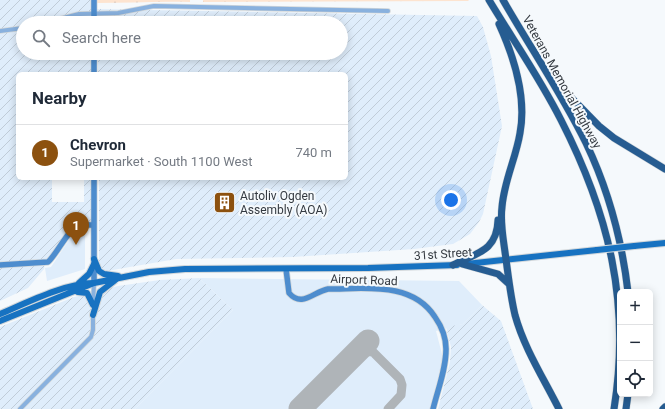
<!DOCTYPE html>
<meta charset="utf-8">
<style>
body{margin:0;font-family:Roboto,sans-serif;background:#f2f2f3;color:#1f2937}
.controls{position:absolute;right:12px;bottom:12px;display:grid;overflow:hidden;border-radius:6px;box-shadow:0 2px 10px #0003}
.controls button{width:36px;height:36px;display:grid;place-items:center;padding:0;border:0;border-bottom:1px solid #e0e1e3;background:#fff;color:#1f2937;font:20px sans-serif}
.you{position:absolute;left:451px;top:200px;width:14px;height:14px;margin:-10px;border:3px solid #fff;border-radius:50%;background:#1a73e8;box-shadow:0 0 0 6px #1a73e833}
.badge{display:grid;place-items:center;width:26px;height:26px;border-radius:50%;background:#8c510f;color:#fff;font-size:13px;font-weight:700}
.pin{position:absolute;translate:-50% -33px;filter:drop-shadow(0 1px 2px #0008)}
.pin::after{content:'';position:absolute;top:21px;width:14px;height:12px;background:inherit;clip-path:polygon(0 0,100% 0,50% 100%)}
.list{margin:0;padding:0;list-style:none}
h2{display:flex;justify-content:space-between;align-items:center;height:52px;margin:0;padding:0 16px;font-size:17px}
h2 small{font-size:13px;font-weight:400;color:#747a83}
.list li{display:grid;grid-template-columns:26px 1fr auto;gap:12px;align-items:center;box-sizing:border-box;height:56px;padding:0 16px;border-top:1px solid #e0e1e3}
.list b{display:block;font-size:15px;white-space:nowrap}
.list p{margin:0;font-size:13px;white-space:nowrap;color:#747a83}
.list em{font-size:13px;font-style:normal;color:#747a83}
.icon{flex:none;width:22px;height:22px;fill:none;stroke:currentColor;stroke-width:2;stroke-linecap:round;stroke-linejoin:round}
.map{position:relative;flex:none;width:665px;height:409px;overflow:hidden}
.search{position:absolute;background:#fff;box-shadow:0 2px 10px #0003;left:16px;top:16px;width:332px;height:44px;display:flex;align-items:center;gap:10px;box-sizing:border-box;padding:0 14px;border-radius:22px;color:#747a83;font-size:15px}
.panel{position:absolute;background:#fff;box-shadow:0 2px 10px #0003;left:16px;top:72px;width:332px;height:108px;border-radius:6px}
.map>svg:first-child{display:block}
.built{fill:#dfedfb}
.industrial{fill:url(#industrial-furrows)}
.forest{fill:url(#forest-firs)}
.lines{fill:none;stroke-linecap:round;stroke-linejoin:round}
.taxiway{stroke:#afb4b8;stroke-width:9}
.runway{stroke:#afb4b8;stroke-width:23}
.street-casing{stroke:#d2d7da;stroke-width:5.5}
.secondary-casing{stroke:#d2d7da;stroke-width:7}
.primary-casing{stroke:#d2d7da;stroke-width:8}
.highway-casing{stroke:#d2d7da;stroke-width:8}
.street{stroke:#89b1de;stroke-width:4}
.secondary{stroke:#4e8dce;stroke-width:5.5}
.primary{stroke:#1772c1;stroke-width:6}
.highway{stroke:#265c91;stroke-width:7}
.primary-bridge-casing{stroke:#d2d7da;stroke-width:8;stroke-linecap:butt}
.primary-bridge{stroke:#1772c1;stroke-width:6}
.labels{text-anchor:middle;stroke-width:4;stroke-linejoin:round;paint-order:stroke}
.street-label{font-size:12px;fill:#343a41;stroke:#f5f9fc}
.poi-label{font-size:12px;fill:#343a41;stroke:#f5f9fc;text-anchor:start}
</style>
<div class="map">
<svg width="665" height="409" viewBox="0 0 665 409">
<defs>
<pattern id="industrial-furrows" width="10" height="10" patternUnits="userSpaceOnUse"><rect width="10" height="10" fill="#dfedfb"/><path d="M-1 1l2-2M0 10L10 0M9 11l2-2" fill="none" stroke="#c0ccd8"/></pattern>
<pattern id="forest-firs" width="22" height="20" patternUnits="userSpaceOnUse"><rect width="22" height="20" fill="#fde4d0"/><path d="M5 1l3.5 6h-7zM16 11l3.5 6h-7z" fill="#d9c4b4"/></pattern>
</defs>
<rect width="100%" height="100%" fill="#f5f9fc"/>
<path class="built" d="M75 231H85V269L47 281 45 268 51 267Z
M199 278 459 281 482 305 463 324 436 331 443 358 430 409H135L233 310Z"/>
<path class="industrial" d="M0 0H91V23H23V53H91V74H18V178H52V202H84V178H91V223H80L71 227 52 258 45 262 44 269 28 288 0 301Z
M97 9 477 16 483 27 491 56 502 126 483 214 479 222 470 234 453 244 414 249 293 257 176 259 107 271 99 267V178H346V74H98V53H341V23H97Z
M199 278 233 310 135 409H0V327L74 297 118 286 160 280Z
M482 305 501 321 533 409H438L450 362 451 347 446 327 463 324Z"/>
<path class="forest" d="M97 0H190V2C158 1 128 3 97 3Z
M203 0H468L469 1 203 2Z"/>
<g class="lines">
<path class="taxiway" d="M353 355 362 351 373 352 400 379 402 385 401 395 388 409"/>
<path class="runway" d="M300 409 368 341"/>
<defs>
<path id="street" d="M44 23 79 14 118 13 154 6 388 11
M0 31 23 28
M93 304 94 283
M20 409 91 337 93 330V313"/>
<path id="secondary" d="M94 23V0
M94 53V74
M94 178V283
M0 265 48 262C57 254 69 228 78 226 83 224 89 225 94 225
M286 269 289 293C302 308 313 292 328 289 365 289 412 281 435 317 442 327 446 337 446 349 446 369 438 389 433 409"/>
<path id="primary" d="M634 246 665 243
M94 259 99 271 104 274 118 276
M466 264 597 250
M79 283 89 274 94 264
M78 292 87 293 93 305
M0 314C26 303 66 283 93 283
M93 315 100 292 118 278
M0 321 94 283 149 272 185 269 368 268 457 265"/>
<path id="highway" d="M489 0C513 40 540 78 561 120 609 214 631 303 614 409
M503 0C530 47 562 94 586 143 608 189 622 241 628 292
M499 24C514 57 527 96 520 133 516 158 504 181 502 207 500 222 503 237 505 252 508 273 510 294 515 315 524 348 544 379 559 409
M552 78 599 126 614 138 665 169
M462 264 498 274 509 284
M453 265C477 253 497 251 498 220
M626 409 628 394
M663 409 665 407"/>
</defs>
<use href="#street" class="street-casing"/>
<use href="#secondary" class="secondary-casing"/>
<use href="#primary" class="primary-casing"/>
<use href="#highway" class="highway-casing"/>
<use href="#street" class="street"/>
<use href="#secondary" class="secondary"/>
<use href="#primary" class="primary"/>
<use href="#highway" class="highway"/>
<defs>
<path id="primary-bridge" d="M597 250 634 246"/>
</defs>
<use href="#primary-bridge" class="primary-bridge-casing"/>
<use href="#primary-bridge" class="primary-bridge"/>
</g>
<defs>
<symbol id="building-square" viewBox="-11 -11 22 22"><rect x="-9" y="-9" width="18" height="18" rx="4" fill="#8c510f" stroke="#f5f9fc"/><path d="M-4-6H4V6H1V3H-1V6H-4ZM-2.5-4.3h1.7v1.8h-1.7ZM.8-4.3h1.7v1.8H.8ZM-2.5-1h1.7V.8h-1.7ZM.8-1h1.7V.8H.8Z" fill="#fff"/></symbol>
</defs>
<g fill-rule="evenodd">
<use href="#building-square" x="212" y="190" width="25" height="25"/>
</g>
<g class="labels">
<g class="street-label">
<text transform="translate(562 82) rotate(61)" y="4">Veterans Memorial Highway</text>
<text transform="translate(443 254) rotate(-4)" y="4">31st Street</text>
<text transform="translate(364 280) rotate(2)" y="4">Airport Road</text>
</g>
<g class="poi-label">
<text x="240" y="200">Autoliv Ogden<tspan x="240" dy="14">Assembly (AOA)</tspan></text>
</g>
</g>
</svg>
<div class="controls">
<button>+</button>
<button>−</button>
<button><svg class="icon" aria-label="locate" viewBox="0 0 24 24"><circle cx="12" cy="12" r="6"/><path d="M12 2v4M12 18v4M2 12h4M18 12h4"/></svg></button>
</div>
<div class="you"></div>
<div class="pin badge" style="left:76px;top:245px">1</div>
<div class="search"><svg class="icon" aria-label="search" viewBox="0 0 24 24"><circle cx="10" cy="10" r="6"/><path d="M15 15l6 6"/></svg>Search here</div>
<section class="panel">
<h2>Nearby<small></small></h2>
<ul class="list">
<li><span class="badge">1</span><div><b>Chevron</b><p>Supermarket · South 1100 West</p></div><em>740 m</em></li>
</ul>
</section>
</div>
